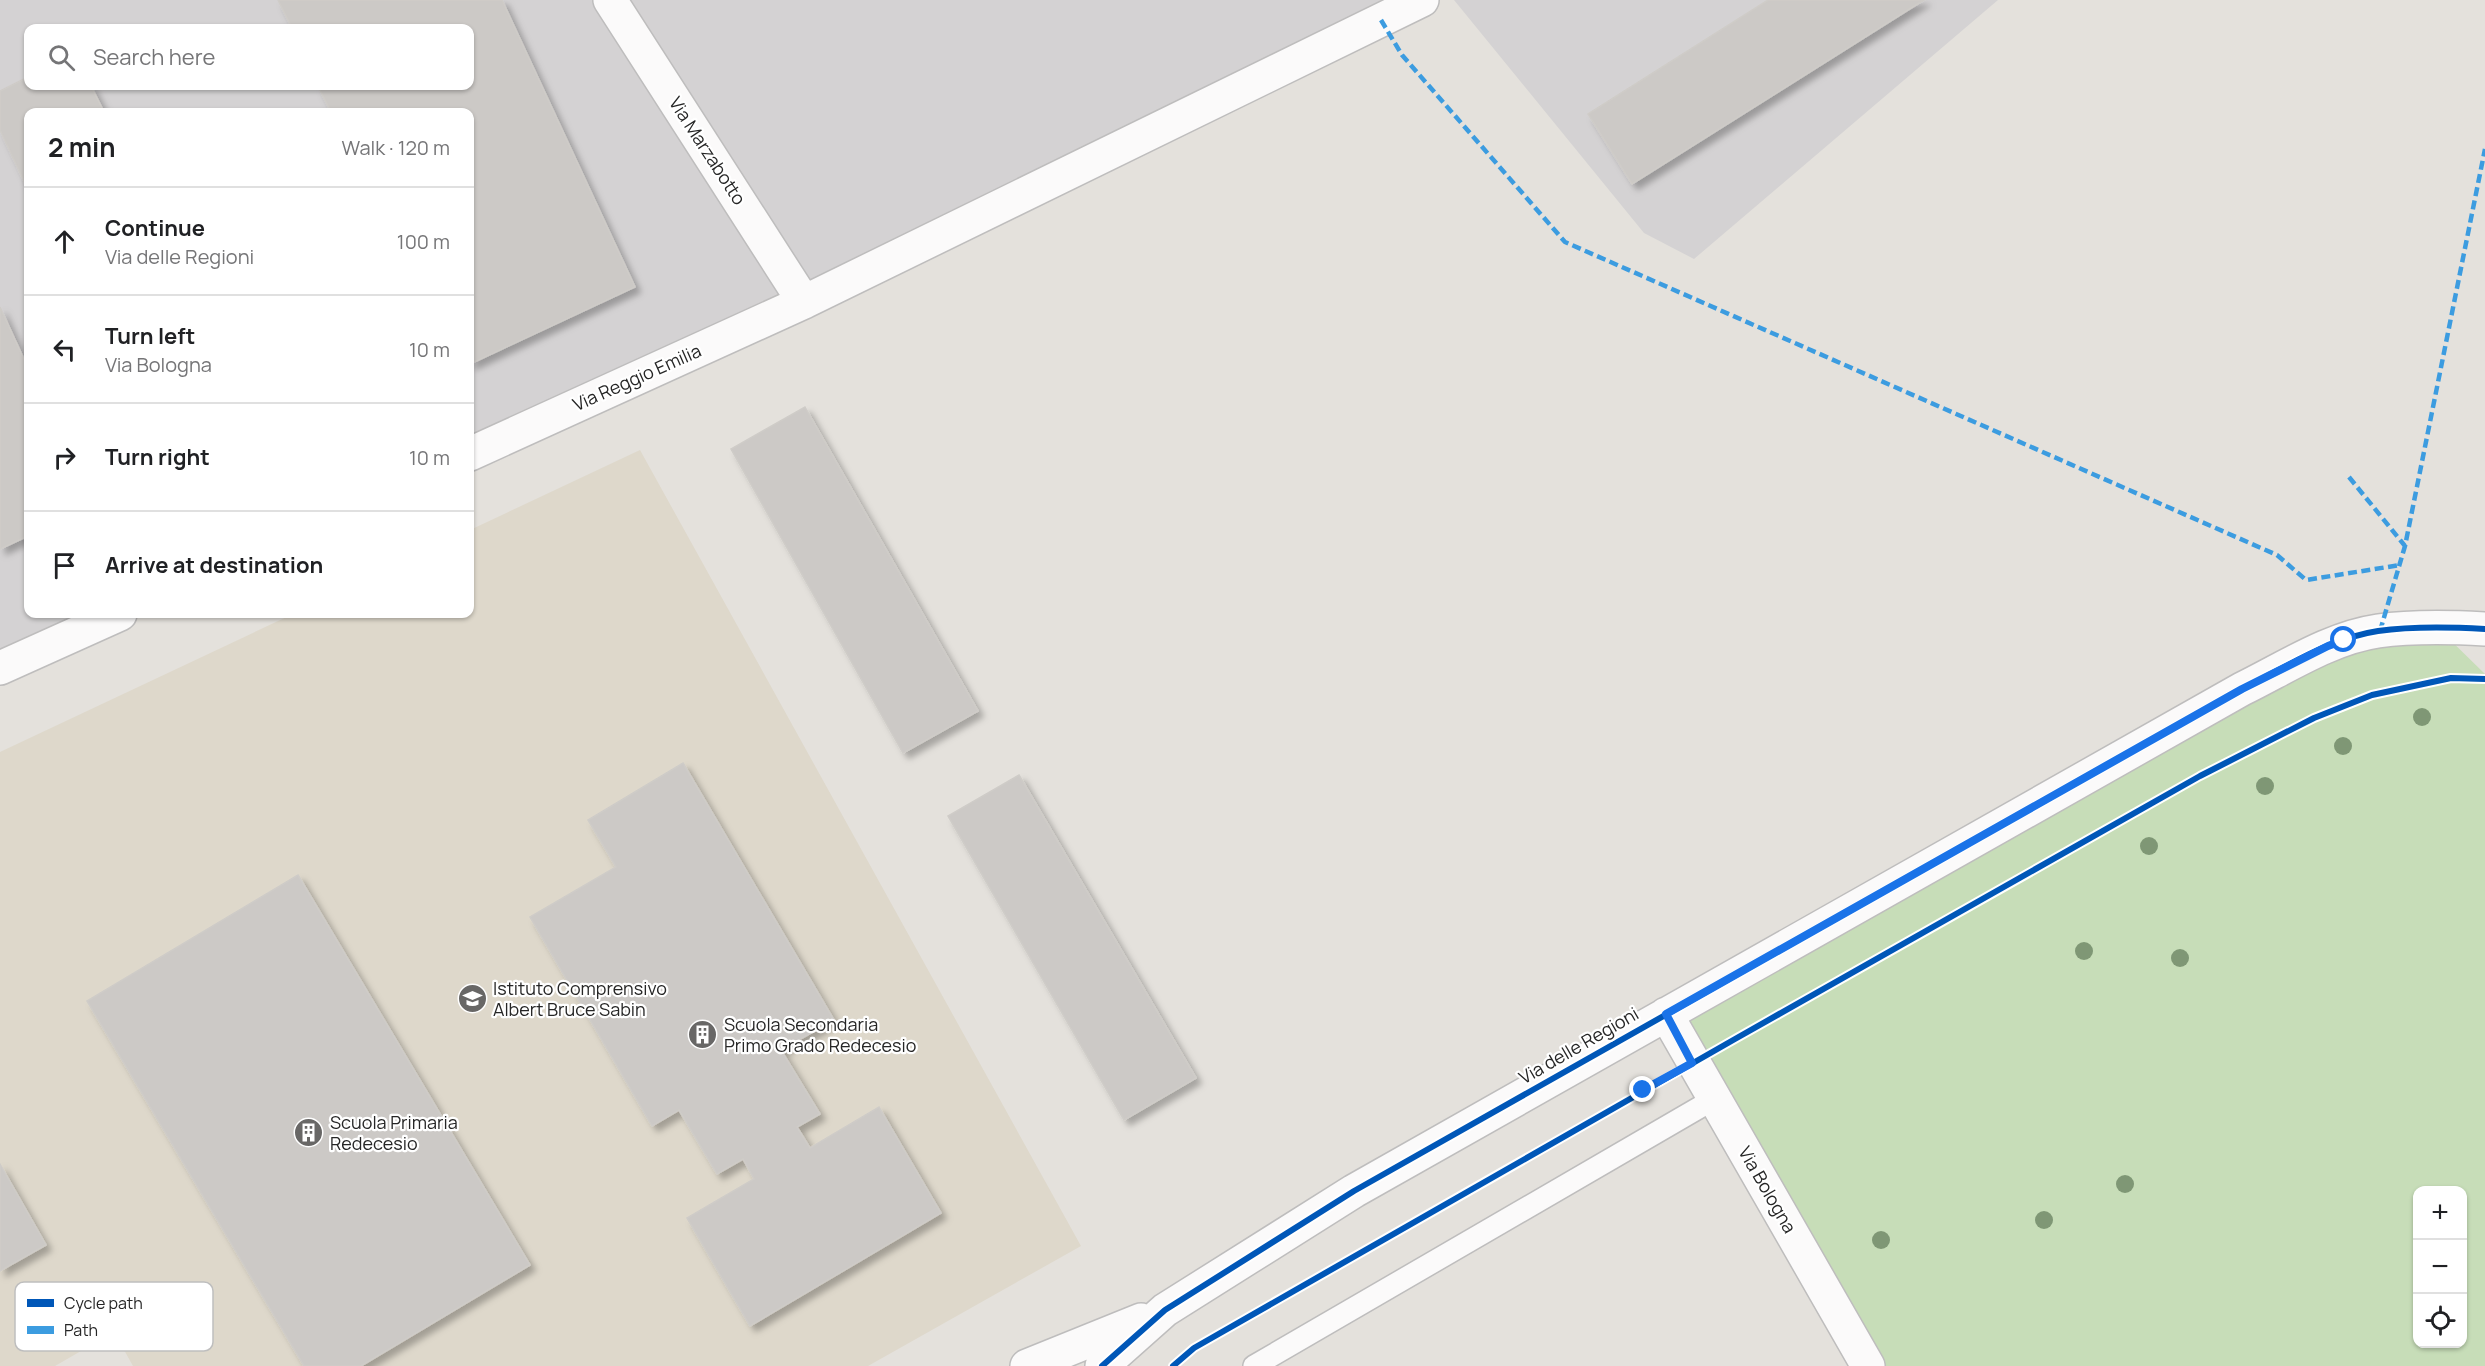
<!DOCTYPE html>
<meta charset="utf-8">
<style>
body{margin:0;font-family:Manrope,sans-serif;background:#f2f2f2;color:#202124}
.controls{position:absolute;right:18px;bottom:18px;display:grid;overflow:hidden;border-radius:12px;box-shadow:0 2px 4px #0004}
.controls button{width:54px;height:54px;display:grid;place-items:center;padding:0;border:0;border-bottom:2px solid #e0e0e0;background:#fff;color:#202124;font:30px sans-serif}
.stop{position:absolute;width:18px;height:18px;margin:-14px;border:4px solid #1a73e8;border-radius:50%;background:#fff}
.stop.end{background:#1a73e8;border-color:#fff;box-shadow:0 2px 6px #0008}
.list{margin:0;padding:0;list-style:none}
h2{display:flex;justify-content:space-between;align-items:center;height:78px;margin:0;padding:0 24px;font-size:26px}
h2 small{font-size:20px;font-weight:400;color:#757577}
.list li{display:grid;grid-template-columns:39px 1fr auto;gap:18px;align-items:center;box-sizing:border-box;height:108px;padding:0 24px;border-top:2px solid #e0e0e0}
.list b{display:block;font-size:22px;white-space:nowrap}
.list p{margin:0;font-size:20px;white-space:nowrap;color:#757577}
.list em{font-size:20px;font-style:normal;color:#757577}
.icon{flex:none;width:33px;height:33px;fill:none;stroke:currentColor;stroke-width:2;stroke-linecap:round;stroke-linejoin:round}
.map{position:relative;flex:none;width:2485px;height:1366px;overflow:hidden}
.search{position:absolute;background:#fff;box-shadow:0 2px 4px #0004;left:24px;top:24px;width:450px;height:66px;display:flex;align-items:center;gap:15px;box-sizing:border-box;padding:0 21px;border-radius:12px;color:#757577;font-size:22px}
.panel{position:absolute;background:#fff;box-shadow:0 2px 4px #0004;left:24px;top:108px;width:450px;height:510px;border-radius:12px}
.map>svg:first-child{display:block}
.industrial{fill:#d4d2d3;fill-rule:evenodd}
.education{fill:#ded8cb}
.green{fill:#c7ddb8;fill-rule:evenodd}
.building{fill:#ccc9c6;stroke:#cfccc8;stroke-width:1.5;filter:url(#shadow)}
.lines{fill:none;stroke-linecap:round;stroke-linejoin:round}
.service-casing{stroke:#bebdbd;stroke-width:24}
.minor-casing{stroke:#bebdbd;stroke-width:36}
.service{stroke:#fbfafa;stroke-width:21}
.minor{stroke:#fbfafa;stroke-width:33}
.quiet{stroke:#3c9ce0;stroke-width:4.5;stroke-dasharray:9 4.5;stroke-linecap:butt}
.cycleway-casing{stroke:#fff;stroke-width:10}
.cycleway{stroke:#0057b8;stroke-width:6}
.tree{fill:#7f9775}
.route{stroke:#1a73e8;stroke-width:8}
.labels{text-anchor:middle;stroke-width:4.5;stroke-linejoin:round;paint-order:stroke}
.street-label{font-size:18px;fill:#262626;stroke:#fff}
.poi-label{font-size:18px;fill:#262626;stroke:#fff;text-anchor:start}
.key{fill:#fff;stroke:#bebebe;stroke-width:1.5}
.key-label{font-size:16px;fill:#262626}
</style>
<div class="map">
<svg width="2485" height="1366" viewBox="0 0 2485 1366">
<defs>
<filter id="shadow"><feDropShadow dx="5.5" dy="5.5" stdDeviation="3" flood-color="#0004"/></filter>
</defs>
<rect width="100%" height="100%" fill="#e4e1dc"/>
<path class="industrial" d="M0 0H1413L470 450V112H28V614H111L0 664ZM28 28H470V86H28Z
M1454 0H1998L1694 259 1644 233Z"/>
<path class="education" d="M640 450 1081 1246 868 1366H133L114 1332 55 1366H0V752L293 614H470V530Z"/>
<path class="green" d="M2437 627 2485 674V1366H1868L1666 1014 2312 651ZM2418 1190H2462V1344H2418Z"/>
<path class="building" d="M278 0H502L635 287 470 364V112H331L318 86H470V28H292Z
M1768 0H1924L1632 184 1588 114Z
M28 77V86H91L104 112H28V190L0 130V91Z
M0 307 28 368V536L0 549Z
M805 407 978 711 903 753 731 449Z
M683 763 834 1020 781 1050 820 1114 797 1127 810 1148 879 1107 941 1213 750 1326 687 1218 754 1179 743 1159 717 1174 679 1110 652 1126 530 917 616 867 588 820Z
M1019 775 1196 1078 1124 1120 948 816Z
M298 875 530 1265 361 1366H304L87 1001Z
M0 1164 46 1245 0 1271Z"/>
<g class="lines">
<defs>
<path id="service" d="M1254 1366 1714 1099"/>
<path id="minor" d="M610 0 804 302
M470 454 804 302 1422 0
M0 668 120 614
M1666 1014 1868 1366
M1027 1366 1141 1320
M1102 1366 1165 1310 1354 1191 2242 689C2285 668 2330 638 2378 631 2413 626 2450 627 2485 629"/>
</defs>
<use href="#service" class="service-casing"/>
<use href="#minor" class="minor-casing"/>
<use href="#service" class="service"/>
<use href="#minor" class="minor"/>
<path class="quiet" d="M1381 20 1402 55 1565 242 2277 555 2306 580 2400 565
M2349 477 2405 546
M2380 631 2405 546 2485 149"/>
<defs>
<path id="cycleway" d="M1102 1366 1165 1310 1354 1191 2242 689C2285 668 2330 638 2378 631 2413 626 2450 627 2485 629
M1173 1366 1194 1348 1735 1039 2200 776 2314 718 2372 695 2451 678 2485 679"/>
</defs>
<use href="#cycleway" class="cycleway-casing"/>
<use href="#cycleway" class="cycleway"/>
</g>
<g class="tree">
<circle cx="2422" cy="717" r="9"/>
<circle cx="2343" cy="746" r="9"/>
<circle cx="2265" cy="786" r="9"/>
<circle cx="2149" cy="846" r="9"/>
<circle cx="2084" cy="951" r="9"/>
<circle cx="2180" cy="958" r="9"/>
<circle cx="2125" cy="1184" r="9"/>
<circle cx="2044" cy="1220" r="9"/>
<circle cx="1881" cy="1240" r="9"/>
</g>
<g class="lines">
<path class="route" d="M1643 1090 1692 1063 1666 1014 2242 689 2328 646 2344 640"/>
</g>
<defs>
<symbol id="school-disc" viewBox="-11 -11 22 22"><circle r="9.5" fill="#686766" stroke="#fff"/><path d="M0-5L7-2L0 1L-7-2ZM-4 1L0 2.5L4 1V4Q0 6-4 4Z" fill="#fff"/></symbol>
<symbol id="building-disc" viewBox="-11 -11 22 22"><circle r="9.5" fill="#686766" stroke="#fff"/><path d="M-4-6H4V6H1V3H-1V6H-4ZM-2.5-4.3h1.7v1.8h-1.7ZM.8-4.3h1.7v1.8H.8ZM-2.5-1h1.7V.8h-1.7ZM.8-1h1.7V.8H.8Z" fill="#fff"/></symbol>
</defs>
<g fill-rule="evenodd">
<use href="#school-disc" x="456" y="982" width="33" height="33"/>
<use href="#building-disc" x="686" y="1018" width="33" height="33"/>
<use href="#building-disc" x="292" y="1116" width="33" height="33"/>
</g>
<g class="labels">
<g class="street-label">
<text transform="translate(707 151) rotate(57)" y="6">Via Marzabotto</text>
<text transform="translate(637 378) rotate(-24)" y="6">Via Reggio Emilia</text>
<text transform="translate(1579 1046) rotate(-30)" y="6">Via delle Regioni</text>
<text transform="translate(1767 1190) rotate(60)" y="6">Via Bologna</text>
</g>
<g class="poi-label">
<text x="493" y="995">Istituto Comprensivo<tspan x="493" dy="21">Albert Bruce Sabin</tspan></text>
<text x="724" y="1031">Scuola Secondaria<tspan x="724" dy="21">Primo Grado Redecesio</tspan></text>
<text x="330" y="1129">Scuola Primaria<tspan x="330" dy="21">Redecesio</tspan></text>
</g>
</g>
<rect x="15" y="1282" width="198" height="69" rx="9" class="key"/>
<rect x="27" y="1299" width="27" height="8" fill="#0057b8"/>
<rect x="27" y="1326" width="27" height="8" fill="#3c9ce0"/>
<g class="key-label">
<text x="64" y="1309">Cycle path</text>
<text x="64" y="1336">Path</text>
</g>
</svg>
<div class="controls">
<button>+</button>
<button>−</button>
<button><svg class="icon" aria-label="locate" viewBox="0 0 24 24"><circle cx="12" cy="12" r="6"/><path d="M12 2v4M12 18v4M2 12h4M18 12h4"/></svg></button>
</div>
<div class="stop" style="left:2344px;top:640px"></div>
<div class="stop end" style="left:1643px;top:1090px"></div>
<div class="search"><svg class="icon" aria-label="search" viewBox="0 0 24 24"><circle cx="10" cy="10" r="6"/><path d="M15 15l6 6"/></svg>Search here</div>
<section class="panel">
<h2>2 min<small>Walk · 120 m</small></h2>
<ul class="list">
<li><svg class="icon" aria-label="ahead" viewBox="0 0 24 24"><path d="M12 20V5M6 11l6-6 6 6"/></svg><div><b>Continue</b><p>Via delle Regioni</p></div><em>100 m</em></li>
<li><svg class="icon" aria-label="left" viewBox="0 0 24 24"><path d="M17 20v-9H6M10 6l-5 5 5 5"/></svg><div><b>Turn left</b><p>Via Bologna</p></div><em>10 m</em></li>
<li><svg class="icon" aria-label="right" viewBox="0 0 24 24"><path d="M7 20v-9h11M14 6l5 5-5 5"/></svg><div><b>Turn right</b></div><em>10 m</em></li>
<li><svg class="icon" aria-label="arrive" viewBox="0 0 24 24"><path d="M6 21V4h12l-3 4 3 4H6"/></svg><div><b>Arrive at destination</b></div></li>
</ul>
</section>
</div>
